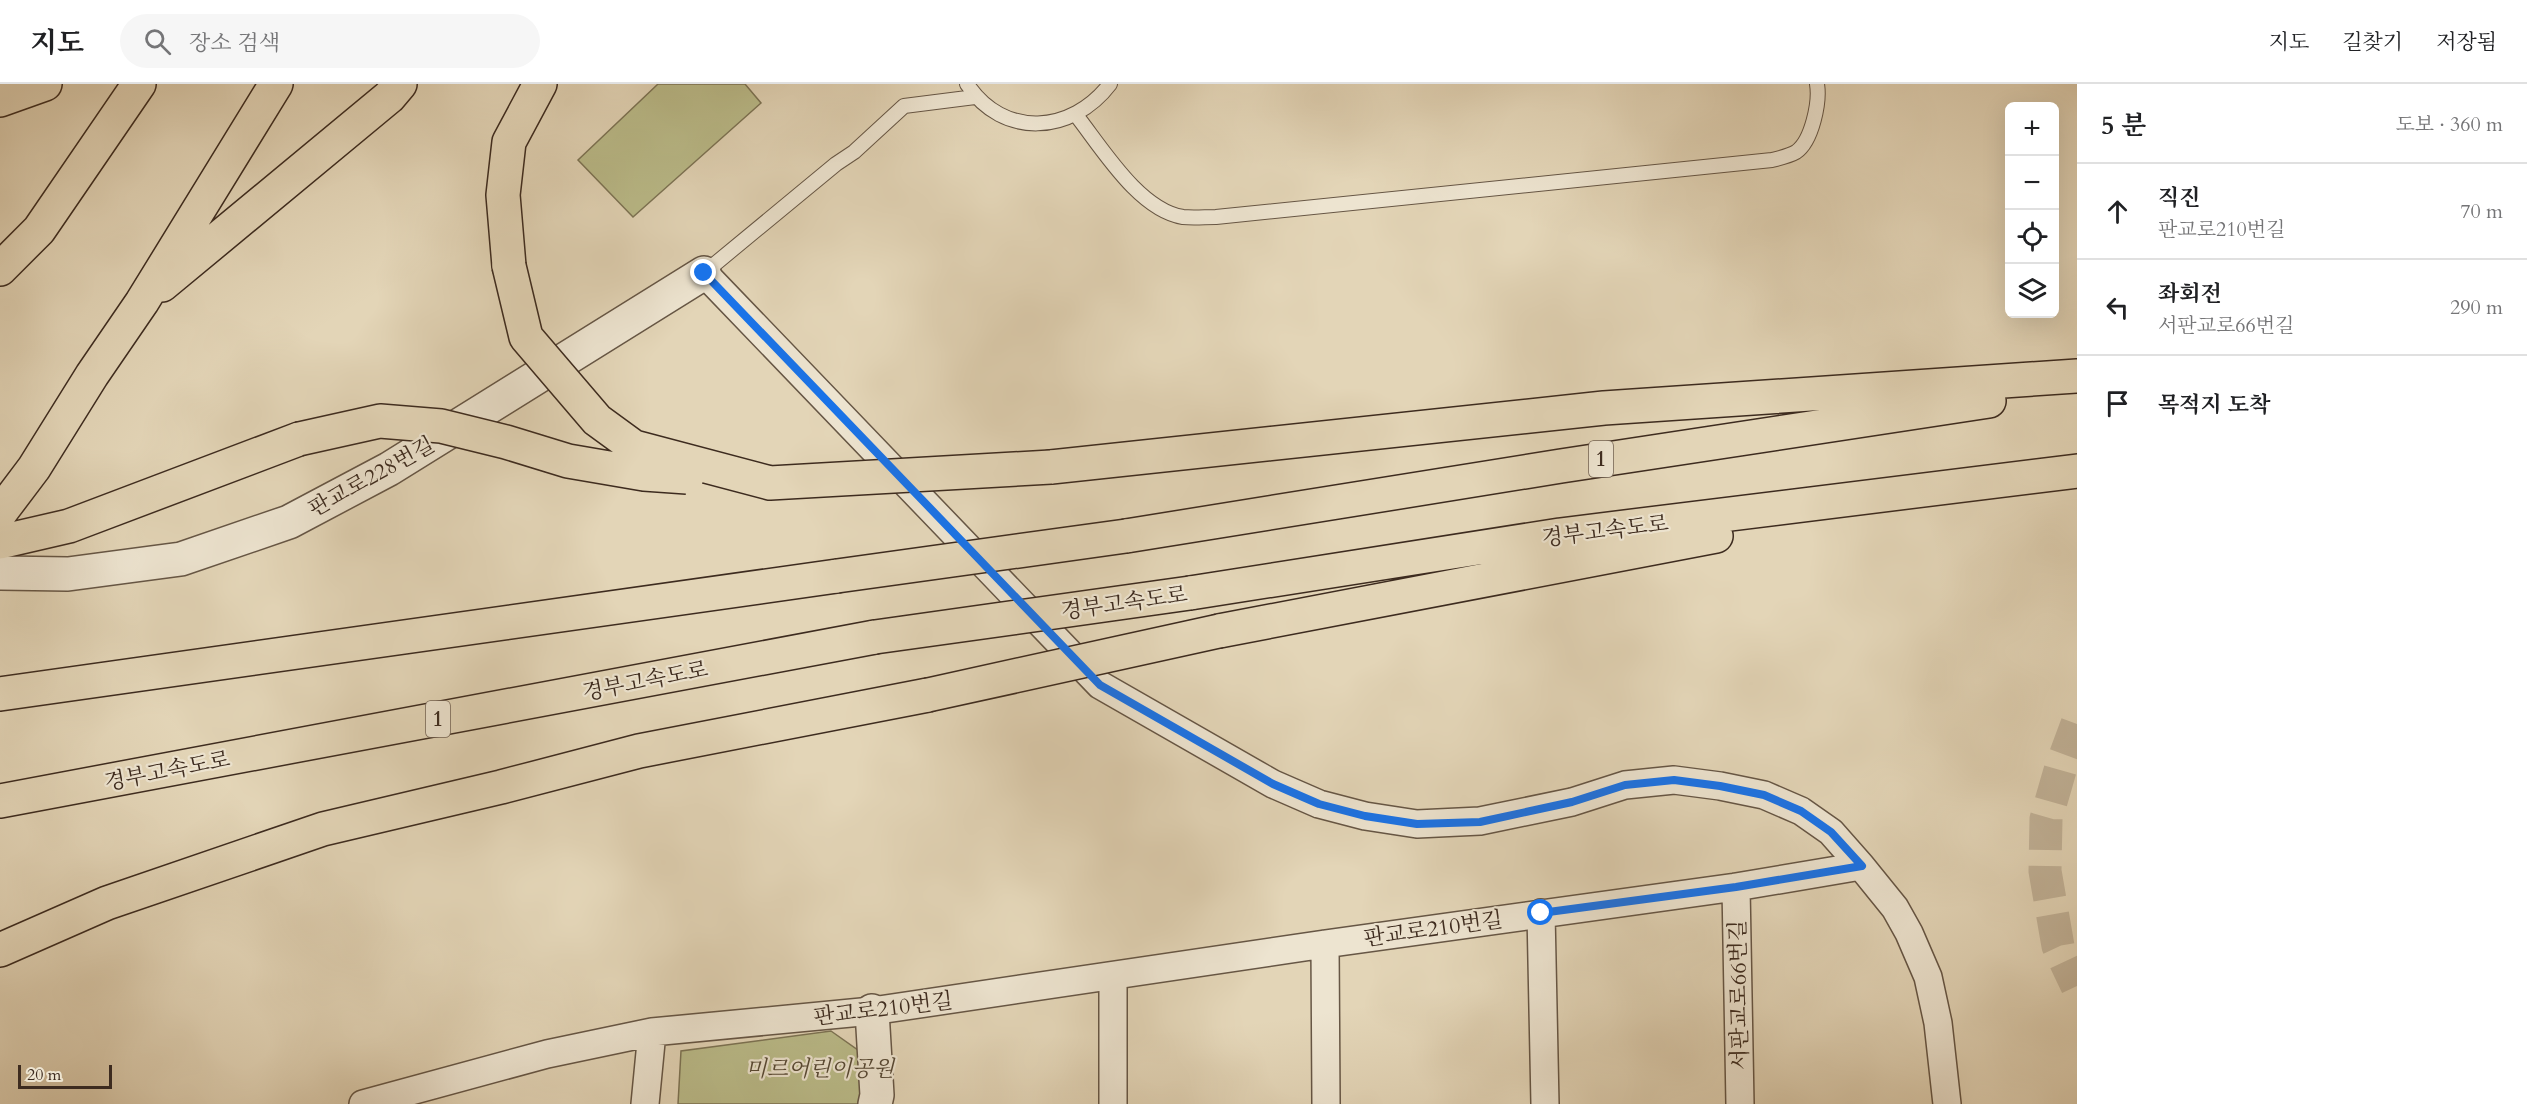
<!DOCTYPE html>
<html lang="ko">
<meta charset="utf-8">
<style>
body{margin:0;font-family:Cardo,"Noto Serif KR",serif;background:#f6f6f6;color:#202124}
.controls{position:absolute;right:18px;top:18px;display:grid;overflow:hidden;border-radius:9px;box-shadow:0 6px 24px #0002}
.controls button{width:54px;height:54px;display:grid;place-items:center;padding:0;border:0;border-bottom:2px solid #e0e0e0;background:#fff;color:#202124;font:30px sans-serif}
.scale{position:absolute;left:18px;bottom:15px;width:94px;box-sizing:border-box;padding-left:6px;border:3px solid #3d2b1f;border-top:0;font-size:16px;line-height:21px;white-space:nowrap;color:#3d2b1f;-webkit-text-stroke:4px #ede4d0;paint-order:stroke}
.stop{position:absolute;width:18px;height:18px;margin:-14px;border:4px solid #1a73e8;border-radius:50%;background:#fff}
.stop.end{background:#1a73e8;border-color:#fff;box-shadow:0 2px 6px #0008}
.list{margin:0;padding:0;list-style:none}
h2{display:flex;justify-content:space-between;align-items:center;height:78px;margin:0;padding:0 24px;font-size:26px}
h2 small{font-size:20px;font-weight:400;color:#757577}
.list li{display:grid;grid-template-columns:39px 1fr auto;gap:18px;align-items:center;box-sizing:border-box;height:96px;padding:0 24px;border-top:2px solid #e0e0e0}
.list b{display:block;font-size:22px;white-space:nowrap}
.list p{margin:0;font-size:20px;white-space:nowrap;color:#757577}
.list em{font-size:20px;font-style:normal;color:#757577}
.icon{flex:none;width:33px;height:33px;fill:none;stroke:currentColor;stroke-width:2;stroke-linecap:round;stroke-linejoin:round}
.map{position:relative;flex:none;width:2077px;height:1020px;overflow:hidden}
header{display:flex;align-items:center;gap:36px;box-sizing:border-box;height:84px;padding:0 30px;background:#fff;border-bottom:2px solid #e0e0e0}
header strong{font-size:28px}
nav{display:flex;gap:33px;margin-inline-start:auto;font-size:21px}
.search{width:420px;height:54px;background:#f6f6f6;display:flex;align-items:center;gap:15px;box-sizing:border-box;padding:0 21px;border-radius:33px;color:#757577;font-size:22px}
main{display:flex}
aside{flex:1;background:#fff}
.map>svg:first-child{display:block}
.green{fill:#babb89;stroke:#7c7354;stroke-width:1.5}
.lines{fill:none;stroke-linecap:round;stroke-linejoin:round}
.motorway-tunnel{stroke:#c2b399;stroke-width:33;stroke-dasharray:33 16;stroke-linecap:butt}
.service-casing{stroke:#665645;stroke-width:16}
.minor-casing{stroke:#665645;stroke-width:30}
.tertiary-casing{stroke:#665645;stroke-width:36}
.motorway-casing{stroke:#3d2b1f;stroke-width:36}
.service{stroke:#ede4d0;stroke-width:14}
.minor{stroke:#ede4d0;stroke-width:27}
.tertiary{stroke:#ede4d0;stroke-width:33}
.motorway{stroke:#e3d5b7;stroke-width:33}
.motorway-bridge-casing{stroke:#3d2b1f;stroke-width:36;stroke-linecap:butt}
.motorway-bridge{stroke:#e3d5b7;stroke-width:33}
.route{stroke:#1a73e8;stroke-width:8}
.labels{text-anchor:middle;stroke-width:4.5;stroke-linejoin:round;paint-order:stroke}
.shield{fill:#ede4d0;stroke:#726254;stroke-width:1.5}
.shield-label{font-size:21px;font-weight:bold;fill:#3d2b1f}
.street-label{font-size:22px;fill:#3d2b1f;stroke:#ede4d0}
.park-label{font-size:22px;font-style:italic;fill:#564834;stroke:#ede4d0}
</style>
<header>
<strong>지도</strong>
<div class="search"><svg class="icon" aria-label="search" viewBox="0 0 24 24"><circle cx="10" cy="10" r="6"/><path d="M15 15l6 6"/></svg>장소 검색</div>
<nav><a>지도</a><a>길찾기</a><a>저장됨</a></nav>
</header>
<main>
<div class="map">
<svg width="2077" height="1020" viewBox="0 0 2077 1020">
<rect width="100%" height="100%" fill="#e3d5b7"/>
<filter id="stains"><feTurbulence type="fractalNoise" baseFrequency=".00333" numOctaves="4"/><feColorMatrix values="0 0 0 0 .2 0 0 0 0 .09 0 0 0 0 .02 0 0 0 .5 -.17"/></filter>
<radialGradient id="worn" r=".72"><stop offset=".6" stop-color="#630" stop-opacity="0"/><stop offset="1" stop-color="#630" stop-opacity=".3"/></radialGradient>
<path class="green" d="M658 0H745L761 19 633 133 578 76Z
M831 947 862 969 863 1020H678L681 967Z"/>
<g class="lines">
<path class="motorway-tunnel" d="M2077 640 2061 683 2046 735 2045 787 2058 862 2077 902"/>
<defs>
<path id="service" d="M967 0C1003 55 1072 50 1110 0
M1076 31C1102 64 1139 126 1183 133 1193 134 1205 133 1216 133L1772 76C1780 74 1789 72 1796 68 1812 57 1820 18 1817 0
M704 189 836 80 854 68 904 22 975 13"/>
<path id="minor" d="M704 189 1100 601 1273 700 1319 720 1365 732 1417 740 1480 737 1572 718 1625 701 1674 696 1720 702 1764 711 1801 727 1831 748 1861 782 1895 824 1909 849 1928 893 1938 939 1947 1020
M1736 803 1740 1020
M1541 829 1545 1020
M1325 860 1326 1020
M1113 892V1020
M363 1020 547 970 652 948 872 927 1325 860 1736 803 1861 782
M645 1020 652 948"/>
<path id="tertiary" d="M0 489 68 490 181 475 289 438 389 385 704 189
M872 927 877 1011 875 1020"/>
<path id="motorway" d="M0 16 45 0
M509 182 503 111 509 58 540 0
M0 185 39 146 139 0
M162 201 389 13 400 0
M1051 383 1604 324 2077 292
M0 429 34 384 92 291 142 218 276 0
M1126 452 1561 382 1989 317
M0 458 69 442 299 355
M1190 509 1560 451 2077 387
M1219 547 1716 452
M0 610 837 492
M0 717 875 553
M0 866 107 819 323 745 501 703 639 667 928 611"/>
</defs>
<use href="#service" class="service-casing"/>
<use href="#minor" class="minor-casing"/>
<use href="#tertiary" class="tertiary-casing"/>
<use href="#motorway" class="motorway-casing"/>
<use href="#service" class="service"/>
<use href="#minor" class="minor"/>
<use href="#tertiary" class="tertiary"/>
<use href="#motorway" class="motorway"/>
<defs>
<path id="motorway-bridge" d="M509 182 526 253 597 336 634 363 770 399 1051 383
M299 355 380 337 441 342 506 358 568 377 644 390 687 393
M837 492 1126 452
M875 553 1190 509
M928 611 1219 547"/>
</defs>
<use href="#motorway-bridge" class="motorway-bridge-casing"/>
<use href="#motorway-bridge" class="motorway-bridge"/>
</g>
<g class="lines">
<path class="route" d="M704 189 1100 601 1273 700 1319 720 1365 732 1417 740 1480 738 1572 718 1625 701 1674 696 1720 702 1764 711 1801 727 1831 748 1862 782 1736 803 1541 829"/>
</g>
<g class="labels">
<g class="shield">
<rect x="1589" y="357" width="24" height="36" rx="4.5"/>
<rect x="426" y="617" width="24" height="36" rx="4.5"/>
</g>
<g class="shield-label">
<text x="1601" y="382">1</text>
<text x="438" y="642">1</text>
</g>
<g class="street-label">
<text transform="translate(371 392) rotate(-29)" y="8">판교로228번길</text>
<text transform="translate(1605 446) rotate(-7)" y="8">경부고속도로</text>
<text transform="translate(1124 518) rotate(-8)" y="8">경부고속도로</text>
<text transform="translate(645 596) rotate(-11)" y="8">경부고속도로</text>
<text transform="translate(167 686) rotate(-11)" y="8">경부고속도로</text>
<text transform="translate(1433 844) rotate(-8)" y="8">판교로210번길</text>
<text transform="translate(1738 911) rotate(-91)" y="8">서판교로66번길</text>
<text transform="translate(883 924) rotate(-7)" y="8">판교로210번길</text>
</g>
<g class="park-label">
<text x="820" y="992">미르어린이공원</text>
</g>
</g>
<rect width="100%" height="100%" filter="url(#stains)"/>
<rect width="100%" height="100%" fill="url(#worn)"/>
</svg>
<div class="controls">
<button>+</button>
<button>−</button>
<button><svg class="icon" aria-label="locate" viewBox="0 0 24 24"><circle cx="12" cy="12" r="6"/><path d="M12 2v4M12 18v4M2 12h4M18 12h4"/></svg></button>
<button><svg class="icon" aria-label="layers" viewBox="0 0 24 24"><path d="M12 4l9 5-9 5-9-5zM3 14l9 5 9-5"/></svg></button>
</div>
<div class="scale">20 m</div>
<div class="stop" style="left:1541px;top:829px"></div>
<div class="stop end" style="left:704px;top:189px"></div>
</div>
<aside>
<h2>5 분<small>도보 · 360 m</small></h2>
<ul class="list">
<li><svg class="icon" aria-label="ahead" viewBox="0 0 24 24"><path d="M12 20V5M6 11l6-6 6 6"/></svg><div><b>직진</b><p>판교로210번길</p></div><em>70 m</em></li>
<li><svg class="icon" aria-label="left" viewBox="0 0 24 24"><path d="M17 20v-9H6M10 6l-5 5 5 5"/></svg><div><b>좌회전</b><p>서판교로66번길</p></div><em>290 m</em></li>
<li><svg class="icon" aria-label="arrive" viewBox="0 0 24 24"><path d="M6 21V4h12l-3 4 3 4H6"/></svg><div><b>목적지 도착</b></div></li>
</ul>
</aside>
</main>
